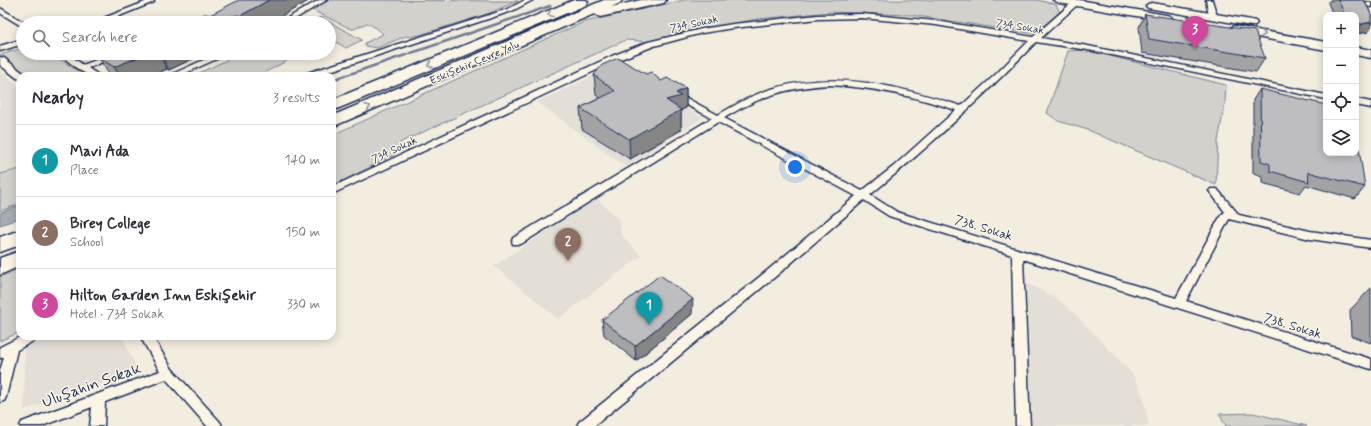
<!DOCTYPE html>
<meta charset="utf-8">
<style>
body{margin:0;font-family:Mynerve,sans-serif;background:#f2f2f3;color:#2b2b33}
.controls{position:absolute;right:12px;top:12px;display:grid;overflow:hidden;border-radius:8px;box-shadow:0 2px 10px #0003}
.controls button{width:36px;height:36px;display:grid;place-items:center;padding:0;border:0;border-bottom:1px solid #e1e1e2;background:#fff;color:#2b2b33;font:20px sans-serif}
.you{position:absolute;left:795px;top:167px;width:14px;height:14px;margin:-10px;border:3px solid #fff;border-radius:50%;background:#1a73e8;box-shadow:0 0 0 6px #1a73e833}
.badge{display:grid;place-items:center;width:26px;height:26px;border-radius:50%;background:#c8321e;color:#fff;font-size:13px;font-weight:700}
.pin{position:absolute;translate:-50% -33px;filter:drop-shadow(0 1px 2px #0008)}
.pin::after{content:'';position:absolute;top:21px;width:14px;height:12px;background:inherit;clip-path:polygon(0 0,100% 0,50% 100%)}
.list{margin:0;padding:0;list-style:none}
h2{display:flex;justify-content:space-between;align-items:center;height:52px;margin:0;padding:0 16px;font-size:17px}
h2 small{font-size:13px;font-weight:400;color:#7c7c81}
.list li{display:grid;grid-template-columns:26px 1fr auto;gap:12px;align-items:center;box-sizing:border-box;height:72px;padding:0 16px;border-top:1px solid #e1e1e2}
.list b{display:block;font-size:15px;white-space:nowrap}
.list p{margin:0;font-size:13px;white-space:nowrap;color:#7c7c81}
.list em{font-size:13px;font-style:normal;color:#7c7c81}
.icon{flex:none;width:22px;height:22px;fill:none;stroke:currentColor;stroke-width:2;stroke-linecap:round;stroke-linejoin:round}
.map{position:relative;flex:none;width:1371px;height:426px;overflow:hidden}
.search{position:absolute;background:#fff;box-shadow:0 2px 10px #0003;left:16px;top:16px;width:320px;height:44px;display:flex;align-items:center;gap:10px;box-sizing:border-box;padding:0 14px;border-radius:22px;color:#7c7c81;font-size:15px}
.panel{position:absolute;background:#fff;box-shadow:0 2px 10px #0003;left:16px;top:72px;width:320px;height:268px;border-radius:12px}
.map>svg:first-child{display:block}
.built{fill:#e3dfd6}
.green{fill:#d3d1cc;stroke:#778095}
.water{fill:#a9acb3;stroke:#707a91}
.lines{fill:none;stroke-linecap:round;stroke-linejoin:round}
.stream{stroke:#707a91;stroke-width:2.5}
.street-casing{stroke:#1b2f5e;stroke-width:3}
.secondary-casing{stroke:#1b2f5e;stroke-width:3}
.primary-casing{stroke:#1b2f5e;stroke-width:3}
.highway-casing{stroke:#1b2f5e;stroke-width:3}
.street{fill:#fcf5e5;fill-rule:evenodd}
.secondary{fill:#fcf5e5;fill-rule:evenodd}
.primary{fill:#fcf5e5;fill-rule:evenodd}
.highway{fill:#fcf5e5;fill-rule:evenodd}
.wall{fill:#a3a3a5;stroke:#1b2f5e}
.shaded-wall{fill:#858586;stroke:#1b2f5e}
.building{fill:#bebec0;stroke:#1b2f5e}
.oneway{stroke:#8c92a2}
.labels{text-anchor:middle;stroke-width:3;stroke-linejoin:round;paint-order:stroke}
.far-street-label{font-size:11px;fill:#1b2f5e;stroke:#fcf5e5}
.street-label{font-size:13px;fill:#1b2f5e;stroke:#fcf5e5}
.near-street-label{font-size:16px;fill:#1b2f5e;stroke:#fcf5e5}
</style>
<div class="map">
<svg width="1371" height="426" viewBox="0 0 1371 426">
<rect width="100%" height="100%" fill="#f3ede0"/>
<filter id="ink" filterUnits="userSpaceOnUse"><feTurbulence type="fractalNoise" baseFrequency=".025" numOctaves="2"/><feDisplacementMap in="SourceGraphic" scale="8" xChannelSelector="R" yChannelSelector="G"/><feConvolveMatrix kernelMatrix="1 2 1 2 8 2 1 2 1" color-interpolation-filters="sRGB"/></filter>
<g filter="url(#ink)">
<path class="built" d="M620 64 702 118 626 167 537 102Z
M0 71 20 88V168L0 173Z
M596 198 620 220 621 234 641 256 558 319 494 266Z
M1026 283 1056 298 1075 314 1132 373 1143 396 1149 426H1032Z
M41 336H122L138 372 24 410 25 344Z"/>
<path class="green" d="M329 0 518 1 487 14 419 35 410 37 406 36 377 48 365 46V43L383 34C379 29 373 26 367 23L354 29H351L312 10Z
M684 0H1036L1056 4 1060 13 1036 34 911 15 830 12 758 19 702 29 650 42 626 40 401 142 394 155 332 186V135L584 22Z
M321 17 362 40 346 48 329 38V23H306Z
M23 48V53H50L86 76H25L0 57V55Z
M1086 50 1226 85 1225 103 1218 141 1216 185 1088 130 1058 121 1047 113 1068 51Z
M241 53H280L292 58 258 76H193Z
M20 169V204L0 211V174Z
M20 268V332L0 341V277Z
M1253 413 1307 426H1226L1219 414Z"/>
<path class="water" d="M20 205V218L0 225V213Z"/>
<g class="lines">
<path class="stream" d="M332 80 550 6"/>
<defs>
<path id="street" d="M143 0H152L154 2 102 23H91L145 2Z
M319 0H327L288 23H279Z
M525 0H533L512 11 315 76H303L304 74 508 9Z
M1075 0H1081L1078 4 1041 38 1088 46 1326 95V99L1088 50 1036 42C984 96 928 148 870 195L897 212 1176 298 1221 215 1225 212 1211 193 1209 191 1211 189H1217L1239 215 1310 231 1371 240V248L1310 239 1229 219 1186 301 1371 359V369L1023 259 1030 426H1016L1012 255 889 216 864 200 776 276 594 426H577L579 422 768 270 856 196 718 122 521 244H513L512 241 513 238 712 118 671 97 670 95 671 93H677L718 115C736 104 755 93 775 88 837 70 902 87 961 106L996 74 1029 41 936 25 862 18 818 19 733 28 702 33 654 46 618 60 332 194V187L612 56 648 42 702 29 733 24 818 15 862 14 936 21 1033 37ZM828 85C873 87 914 96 956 110L894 166 862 191 724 118C760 96 786 88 828 85Z
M1206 0H1212L1217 16 1216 18H1210L1209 16Z
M1337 0H1353L1371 3V7L1340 2Z
M0 8 25 23H23V27L0 13Z
M23 39V44L0 51V46Z
M58 53H67L83 65 114 53H125L88 68 100 76H90L79 70Z
M219 53H230L179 76H168Z
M1356 99 1371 102V108L1356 105Z
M22 336H39L37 339 17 350 6 397 4 401 0 402V371L4 357 0 358V347Z
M140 336H152L172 369 220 422 222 426H207L166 379 105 402 104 426H90L92 407 42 426H20L22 422 160 371Z"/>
<path id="secondary" d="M0 57 4 58 27 76H20V79L17 78 0 65Z"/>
<path id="primary" d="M1053 0H1079L1166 15 1170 16 1172 18 1170 20 1166 21 1059 3Z
M1152 3 1251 20 1255 21 1257 23 1255 25 1251 26 1148 8 1146 6 1148 4Z
M1234 26 1326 42V50L1230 32 1228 30 1230 28Z
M1356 47 1371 50V58L1356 55Z"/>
<path id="highway" d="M574 0H586L588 2 586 5 332 111V100Z
M604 0H622L620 3 611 7 641 0H666L664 3 600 17 594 14 332 127V116Z
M20 230V245L0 252V237Z
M20 251V266L0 275V258Z"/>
</defs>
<use href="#street" class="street-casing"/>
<use href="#secondary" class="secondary-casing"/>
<use href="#primary" class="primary-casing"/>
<use href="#highway" class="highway-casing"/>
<use href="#street" class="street"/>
<use href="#secondary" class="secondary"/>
<use href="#primary" class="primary"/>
<use href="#highway" class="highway"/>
</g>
<path class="wall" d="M310 0 269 23H183L210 15Z
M1330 0H1364L1371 14V28L1368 32 1356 34V15H1333L1328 3Z
M1145 14 1265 58 1256 72 1142 53 1139 27Z
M110 53H205L169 70 167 69 151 76H110L99 58Z
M646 74 661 81 686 88V108L681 110V130L630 159 582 129 580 108 600 98 596 95 594 75Z
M1260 89 1365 187 1355 199 1306 185 1300 193 1262 183V176L1253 173V100Z
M1371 288V343L1351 336 1350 310Z
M692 314 636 361 604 335 602 320Z"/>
<path class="shaded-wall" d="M269 0H310L269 23H243L240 16Z
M237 15 241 23H220Z
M1371 22V28L1368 32 1356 34V33L1362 24Z
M148 53H158L167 69 151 76H120L114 67Z
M160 53H205L169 70Z
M686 88V108L681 110V130L630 159 629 139 666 100 676 93Z
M693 299 692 314 636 361 635 346Z"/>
<path class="building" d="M239 0H269L240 16 237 15 220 23H183L205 14 210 15Z
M1338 0H1364L1371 14V22L1362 24 1356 23V15H1345Z
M1145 14 1255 31 1265 58 1149 39Z
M110 53H148L114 67 99 58Z
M618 58 646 74 651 72 661 81 667 78 686 88 676 93 681 96 666 100 681 110 629 139 580 108 615 91 594 75 602 65Z
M1260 89 1326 105V153H1356V129L1365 187 1308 172 1309 182 1270 171V164L1261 161Z
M660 275 693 299 635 346 602 320Z"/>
<defs><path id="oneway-chevron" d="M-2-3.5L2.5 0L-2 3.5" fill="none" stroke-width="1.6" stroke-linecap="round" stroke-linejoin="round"/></defs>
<g class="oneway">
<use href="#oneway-chevron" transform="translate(550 14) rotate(158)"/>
<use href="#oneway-chevron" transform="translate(1263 34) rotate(10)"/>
<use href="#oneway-chevron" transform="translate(430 65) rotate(157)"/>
<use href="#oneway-chevron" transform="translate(368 107) rotate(-23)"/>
</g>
</g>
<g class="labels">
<g class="far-street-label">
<text transform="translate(694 23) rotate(-12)" y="4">734 Sokak</text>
<text transform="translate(1020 26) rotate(9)" y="4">734 Sokak</text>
<text transform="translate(474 62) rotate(-23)" y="4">Eskişehir Çevre Yolu</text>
<text transform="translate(394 149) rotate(-25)" y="4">734 Sokak</text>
</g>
<g class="street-label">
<text transform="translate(984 227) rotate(17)" y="5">738. Sokak</text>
<text transform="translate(1293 325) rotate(17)" y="5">738. Sokak</text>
</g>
<g class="near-street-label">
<text transform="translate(91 384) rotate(-20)" y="6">Uluşahin Sokak</text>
</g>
</g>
</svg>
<div class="controls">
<button>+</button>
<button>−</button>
<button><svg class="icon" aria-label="locate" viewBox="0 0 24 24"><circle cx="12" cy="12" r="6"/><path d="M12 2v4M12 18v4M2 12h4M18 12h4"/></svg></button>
<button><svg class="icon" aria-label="layers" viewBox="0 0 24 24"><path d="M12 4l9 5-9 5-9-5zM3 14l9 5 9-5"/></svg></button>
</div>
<div class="you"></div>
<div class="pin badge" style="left:649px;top:325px;background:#0f9aa8">1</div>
<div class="pin badge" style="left:568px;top:261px;background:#8d6e63">2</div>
<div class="pin badge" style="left:1195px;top:49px;background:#d1479c">3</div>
<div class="search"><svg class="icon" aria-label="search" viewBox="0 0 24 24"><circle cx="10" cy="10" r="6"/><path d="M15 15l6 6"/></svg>Search here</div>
<section class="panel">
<h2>Nearby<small>3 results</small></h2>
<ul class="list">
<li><span class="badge" style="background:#0f9aa8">1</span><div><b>Mavi Ada</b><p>Place</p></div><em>140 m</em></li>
<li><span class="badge" style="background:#8d6e63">2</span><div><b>Birey College</b><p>School</p></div><em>150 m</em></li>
<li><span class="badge" style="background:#d1479c">3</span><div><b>Hilton Garden Inn Eskişehir</b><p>Hotel · 734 Sokak</p></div><em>330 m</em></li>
</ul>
</section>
</div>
